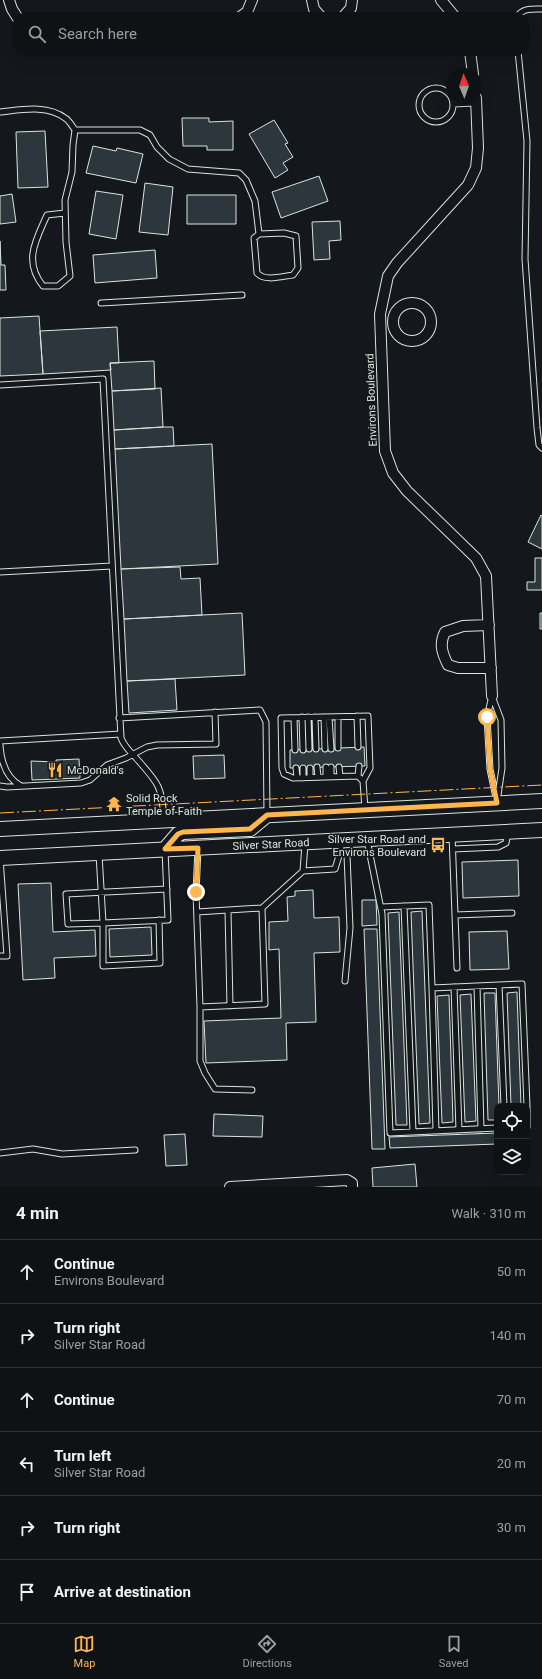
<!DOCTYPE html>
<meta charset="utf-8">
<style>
body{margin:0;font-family:Roboto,sans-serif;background:#1d2022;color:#f1f3f6}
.controls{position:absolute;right:12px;bottom:12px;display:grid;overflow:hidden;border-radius:8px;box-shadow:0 4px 16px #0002}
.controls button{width:36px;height:36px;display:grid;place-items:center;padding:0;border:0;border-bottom:1px solid #2f3234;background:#0f1215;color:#f1f3f6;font:20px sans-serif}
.compass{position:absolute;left:446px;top:68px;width:36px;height:36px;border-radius:50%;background:#0f1215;box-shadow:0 4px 16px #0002;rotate:358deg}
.stop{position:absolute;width:12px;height:12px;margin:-9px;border:3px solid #ffb74d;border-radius:50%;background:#fff}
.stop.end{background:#ffb74d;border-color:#fff;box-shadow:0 1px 4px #0008}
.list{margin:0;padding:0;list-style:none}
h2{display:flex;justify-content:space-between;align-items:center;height:52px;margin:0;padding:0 16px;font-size:17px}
h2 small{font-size:13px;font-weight:400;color:#9b9ea0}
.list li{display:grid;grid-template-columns:26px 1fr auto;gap:12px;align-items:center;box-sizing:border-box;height:64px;padding:0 16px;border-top:1px solid #2f3234}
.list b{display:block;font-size:15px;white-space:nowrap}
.list p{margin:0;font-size:13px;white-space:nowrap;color:#9b9ea0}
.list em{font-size:13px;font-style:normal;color:#9b9ea0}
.icon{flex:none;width:22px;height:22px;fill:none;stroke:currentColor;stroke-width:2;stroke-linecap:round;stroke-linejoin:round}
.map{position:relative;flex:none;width:542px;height:1187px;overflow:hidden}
.search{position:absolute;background:#0f1215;box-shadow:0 4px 16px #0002;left:12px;right:12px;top:12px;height:44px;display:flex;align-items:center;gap:10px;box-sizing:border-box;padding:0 14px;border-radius:16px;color:#9b9ea0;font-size:15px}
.sheet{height:436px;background:#0f1215}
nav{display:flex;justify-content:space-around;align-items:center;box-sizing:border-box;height:56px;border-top:1px solid #2f3234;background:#0f1215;font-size:11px;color:#9b9ea0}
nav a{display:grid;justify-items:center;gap:2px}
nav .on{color:#ffb74d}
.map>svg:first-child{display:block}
.building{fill:#2c363c;stroke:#d8e6dc}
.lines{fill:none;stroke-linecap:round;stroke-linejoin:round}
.lane-casing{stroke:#d8e6dc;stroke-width:7}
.street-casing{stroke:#d8e6dc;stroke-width:12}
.secondary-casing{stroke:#d8e6dc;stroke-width:16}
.lane{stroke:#14181c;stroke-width:5}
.street{stroke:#14181c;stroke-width:10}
.secondary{stroke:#14181c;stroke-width:14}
.power{stroke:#ffb74d;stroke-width:1;stroke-dasharray:14 3 2 3;stroke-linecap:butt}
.route{stroke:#ffb74d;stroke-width:5}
.labels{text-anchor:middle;stroke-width:3;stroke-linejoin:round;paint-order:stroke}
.street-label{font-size:11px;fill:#d8e6dc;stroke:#14181c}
.poi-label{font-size:11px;fill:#d8e6dc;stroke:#14181c;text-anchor:start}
</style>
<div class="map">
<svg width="542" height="1187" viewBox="0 0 542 1187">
<rect width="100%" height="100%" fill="#14181c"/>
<path class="building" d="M182 118H209V122L233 121V150H207V146H183Z
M274 120 288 143 285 144 293 157 283 163 288 170 275 178 249 134Z
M45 131 48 187 18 188 16 132Z
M93 146 116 151 117 148 143 154 136 183 86 173Z
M319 176 328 201 281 218 272 192Z
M145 183 173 187 168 235 139 232Z
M96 191 123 195 116 239 89 234Z
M12 194 16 222 0 224V196Z
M187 195H236V224H187Z
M340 221 341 240 329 241 330 259 314 260 312 222Z
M0 241 1 265H5L6 290H0Z
M155 250 157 278 95 283 93 255Z
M39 316 43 374 0 376V318Z
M117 327 119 363H110L111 370 43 374 40 331Z
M154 361 155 389 112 391 110 363Z
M161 388 163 427 114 430 112 391Z
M163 427H173L174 446 115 449 114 430Z
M212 444 218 564 121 569 115 449Z
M541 515 542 516V549L528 542Z
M535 558H542V590H527V582H535Z
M180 567 181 579 200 578 202 615 124 619 121 569Z
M242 613 245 675 127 681 124 619Z
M540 613H542V629H540Z
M175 679 177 710 129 713 127 681Z
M364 747 365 766 290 768V750Z
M224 755 225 778 194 779 193 756Z
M79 759 80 778 32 780 31 761 56 762V760Z
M518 860 519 896 463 898 462 862Z
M51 883 53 932 95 930 96 956 54 958 55 978 23 980 18 884Z
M313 890 314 918 339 917 340 952 314 953 316 1022 286 1023 287 1060 206 1063 204 1021 281 1018 279 949 269 950V922L288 921 287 897 295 896V891Z
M362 900H376L377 925 362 926Z
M422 911 430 1123 419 1124 411 912Z
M399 912 407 1125H396L388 913Z
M151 927 152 955 110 957 109 929Z
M364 929H377L385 1149H372Z
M507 931 509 969 470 970 469 932Z
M517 992 521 1106H511L507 993Z
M484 993H495L499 1106H497V1120H488Z
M471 994 476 1121 465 1122 460 995Z
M449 995 453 1122 442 1123 437 996Z
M214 1114 263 1116 262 1137 213 1136Z
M497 1133V1144L390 1148 389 1137Z
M185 1134 187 1165 166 1166 164 1135Z
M415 1164 417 1187H373L372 1168Z"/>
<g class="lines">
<defs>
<path id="lane" d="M517 17C522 8 532 9 542 9
M518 51 527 141 525 259 537 428 539 445 542 448
M419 105a17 17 0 1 1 34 0a17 17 0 1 1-34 0Z
M453 104 476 103
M0 112C20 110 47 104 65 118 69 120 72 126 75 130L73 145 72 172 65 200 66 242 70 276 58 286H43C23 261 36 240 47 215L65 213
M75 130H140L150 135 157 147 169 159 188 169 239 173 246 180 255 201 259 234 254 238 257 273C265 282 283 276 293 275L298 268 296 236 284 233 259 234
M101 303 242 295
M0 385 103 379 121 738C124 746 130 752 136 758 158 783 162 785 164 820
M0 572 112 566
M492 696 501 720 502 768 497 802
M492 696 487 717 490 769 496 798
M357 716 358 747
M302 717 303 750
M308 717 309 749
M315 717 316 749
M324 717 325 749
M329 717 331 749
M338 717V748
M119 718 260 710 266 722 267 814
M294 718 295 750
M0 741 121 734
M0 745C1 761 6 778 21 786
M317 767 318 777
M326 767V777
M331 767V776
M339 767 340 776
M296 768 297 778
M303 768V778
M310 768V777
M358 776 359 766
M363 781 370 768 368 716 281 718 282 768 284 774 293 778 358 776 363 781 365 809
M0 786 7 787 81 783 90 780 107 765 126 758 147 747 157 745 216 744 215 712
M452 835 457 968
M367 840 382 914 390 1133 497 1128
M198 848 196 893 200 1007 265 1004 262 908 303 871 305 844
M453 849 498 847 506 843 508 832
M341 851 347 855 350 928 345 981
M99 854 103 923 168 920 165 850
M303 871 335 869 341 849
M404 906 413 1132
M381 907 429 905 432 988 522 984 527 1106
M197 912 228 910
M455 915 512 913
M159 920 160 963 103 966V923L68 924 66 894 167 889
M0 956H7L0 858
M499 985 504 1106
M477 986 481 1129
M454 987 459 1130
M432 988 436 1131
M230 1006 228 910 262 908
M200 1007V1061L205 1073 215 1089 252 1090
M527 1108V1127
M0 1153 33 1149 62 1154 135 1150"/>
<path id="street" d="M9 0 12 9 17 17
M312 0 314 9 321 17
M441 0 455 17
M240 17 247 12 252 0
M343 17 351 8 352 0
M470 51 473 74
M476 98 478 148 476 168 468 185 397 263 388 276 380 314 385 451 393 473 407 491 476 558 486 576 492 696
M393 322a19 19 0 1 1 38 0a19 19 0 1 1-38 0Z
M489 625 463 626 445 632C439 644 442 653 448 665L458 668H491
M230 1187 347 1180 352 1183V1187"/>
<path id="secondary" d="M0 829 542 801
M165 849 178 834 183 832 250 829 267 815
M0 858 542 830"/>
</defs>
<use href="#lane" class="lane-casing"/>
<use href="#street" class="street-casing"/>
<use href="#secondary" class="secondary-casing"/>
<use href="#lane" class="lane"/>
<use href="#street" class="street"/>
<use href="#secondary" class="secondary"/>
<path class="power" d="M0 813 542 785"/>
</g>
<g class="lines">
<path class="route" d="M196 892 198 848 165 849 178 834 183 832 250 829 267 815 497 803 490 769 487 717"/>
</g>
<defs>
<symbol id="restaurant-bare" viewBox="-9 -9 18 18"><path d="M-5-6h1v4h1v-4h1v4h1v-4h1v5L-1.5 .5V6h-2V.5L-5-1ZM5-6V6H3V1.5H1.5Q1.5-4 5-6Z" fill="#ffb74d" stroke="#14181c" stroke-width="2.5" paint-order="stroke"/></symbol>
<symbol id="temple-bare" viewBox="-9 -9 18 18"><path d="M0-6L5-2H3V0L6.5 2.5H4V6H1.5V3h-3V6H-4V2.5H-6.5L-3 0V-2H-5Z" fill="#ffb74d" stroke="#14181c" stroke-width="2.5" paint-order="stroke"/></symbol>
<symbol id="bus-bare" viewBox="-9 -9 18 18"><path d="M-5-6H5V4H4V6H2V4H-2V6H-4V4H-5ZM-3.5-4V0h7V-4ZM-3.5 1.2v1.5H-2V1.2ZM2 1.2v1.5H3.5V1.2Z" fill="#ffb74d" stroke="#14181c" stroke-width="2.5" paint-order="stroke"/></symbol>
</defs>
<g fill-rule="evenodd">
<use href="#restaurant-bare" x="44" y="759" width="22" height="22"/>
<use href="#temple-bare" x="103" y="793" width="22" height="22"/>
<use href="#bus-bare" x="427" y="834" width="22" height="22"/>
</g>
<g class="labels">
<g class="street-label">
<text transform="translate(371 400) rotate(-92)" y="4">Environs Boulevard</text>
<text transform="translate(271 844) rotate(-3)" y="4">Silver Star Road</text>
</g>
<g class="poi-label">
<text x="67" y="774">McDonald's</text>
<text x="126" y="802">Solid Rock<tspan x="126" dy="13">Temple of Faith</tspan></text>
<text x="426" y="843" text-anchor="end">Silver Star Road and<tspan x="426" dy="13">Environs Boulevard</tspan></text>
</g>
</g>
</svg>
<div class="controls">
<button><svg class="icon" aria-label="locate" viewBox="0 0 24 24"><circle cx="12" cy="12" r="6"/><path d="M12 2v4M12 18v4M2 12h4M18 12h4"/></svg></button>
<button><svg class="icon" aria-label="layers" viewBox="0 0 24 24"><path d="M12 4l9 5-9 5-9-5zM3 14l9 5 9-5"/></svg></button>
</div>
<svg class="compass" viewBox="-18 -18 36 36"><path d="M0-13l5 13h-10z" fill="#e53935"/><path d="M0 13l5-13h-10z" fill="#9b9ea0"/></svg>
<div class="stop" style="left:487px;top:717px"></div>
<div class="stop end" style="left:196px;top:892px"></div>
<div class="search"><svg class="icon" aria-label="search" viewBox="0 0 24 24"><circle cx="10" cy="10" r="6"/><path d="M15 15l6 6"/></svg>Search here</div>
</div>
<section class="sheet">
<h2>4 min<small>Walk · 310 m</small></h2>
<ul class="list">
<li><svg class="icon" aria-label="ahead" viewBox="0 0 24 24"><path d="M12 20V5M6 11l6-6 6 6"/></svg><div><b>Continue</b><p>Environs Boulevard</p></div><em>50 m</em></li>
<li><svg class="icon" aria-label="right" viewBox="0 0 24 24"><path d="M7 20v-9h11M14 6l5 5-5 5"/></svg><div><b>Turn right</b><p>Silver Star Road</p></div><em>140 m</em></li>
<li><svg class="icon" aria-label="ahead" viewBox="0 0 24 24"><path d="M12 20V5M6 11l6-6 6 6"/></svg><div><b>Continue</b></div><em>70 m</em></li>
<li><svg class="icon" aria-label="left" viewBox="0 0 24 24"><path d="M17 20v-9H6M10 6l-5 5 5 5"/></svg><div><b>Turn left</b><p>Silver Star Road</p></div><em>20 m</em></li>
<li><svg class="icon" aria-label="right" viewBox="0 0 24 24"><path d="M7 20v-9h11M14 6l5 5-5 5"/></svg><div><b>Turn right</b></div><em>30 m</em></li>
<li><svg class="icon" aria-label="arrive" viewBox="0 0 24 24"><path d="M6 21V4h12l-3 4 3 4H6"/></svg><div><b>Arrive at destination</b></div></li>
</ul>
</section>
<nav>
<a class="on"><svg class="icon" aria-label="map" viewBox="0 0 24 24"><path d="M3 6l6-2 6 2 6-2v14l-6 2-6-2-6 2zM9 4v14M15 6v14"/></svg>Map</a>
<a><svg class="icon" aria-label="directions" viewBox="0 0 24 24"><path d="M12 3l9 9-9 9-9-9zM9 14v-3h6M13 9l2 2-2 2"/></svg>Directions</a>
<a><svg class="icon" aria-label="saved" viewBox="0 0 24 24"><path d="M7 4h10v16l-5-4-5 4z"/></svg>Saved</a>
</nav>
